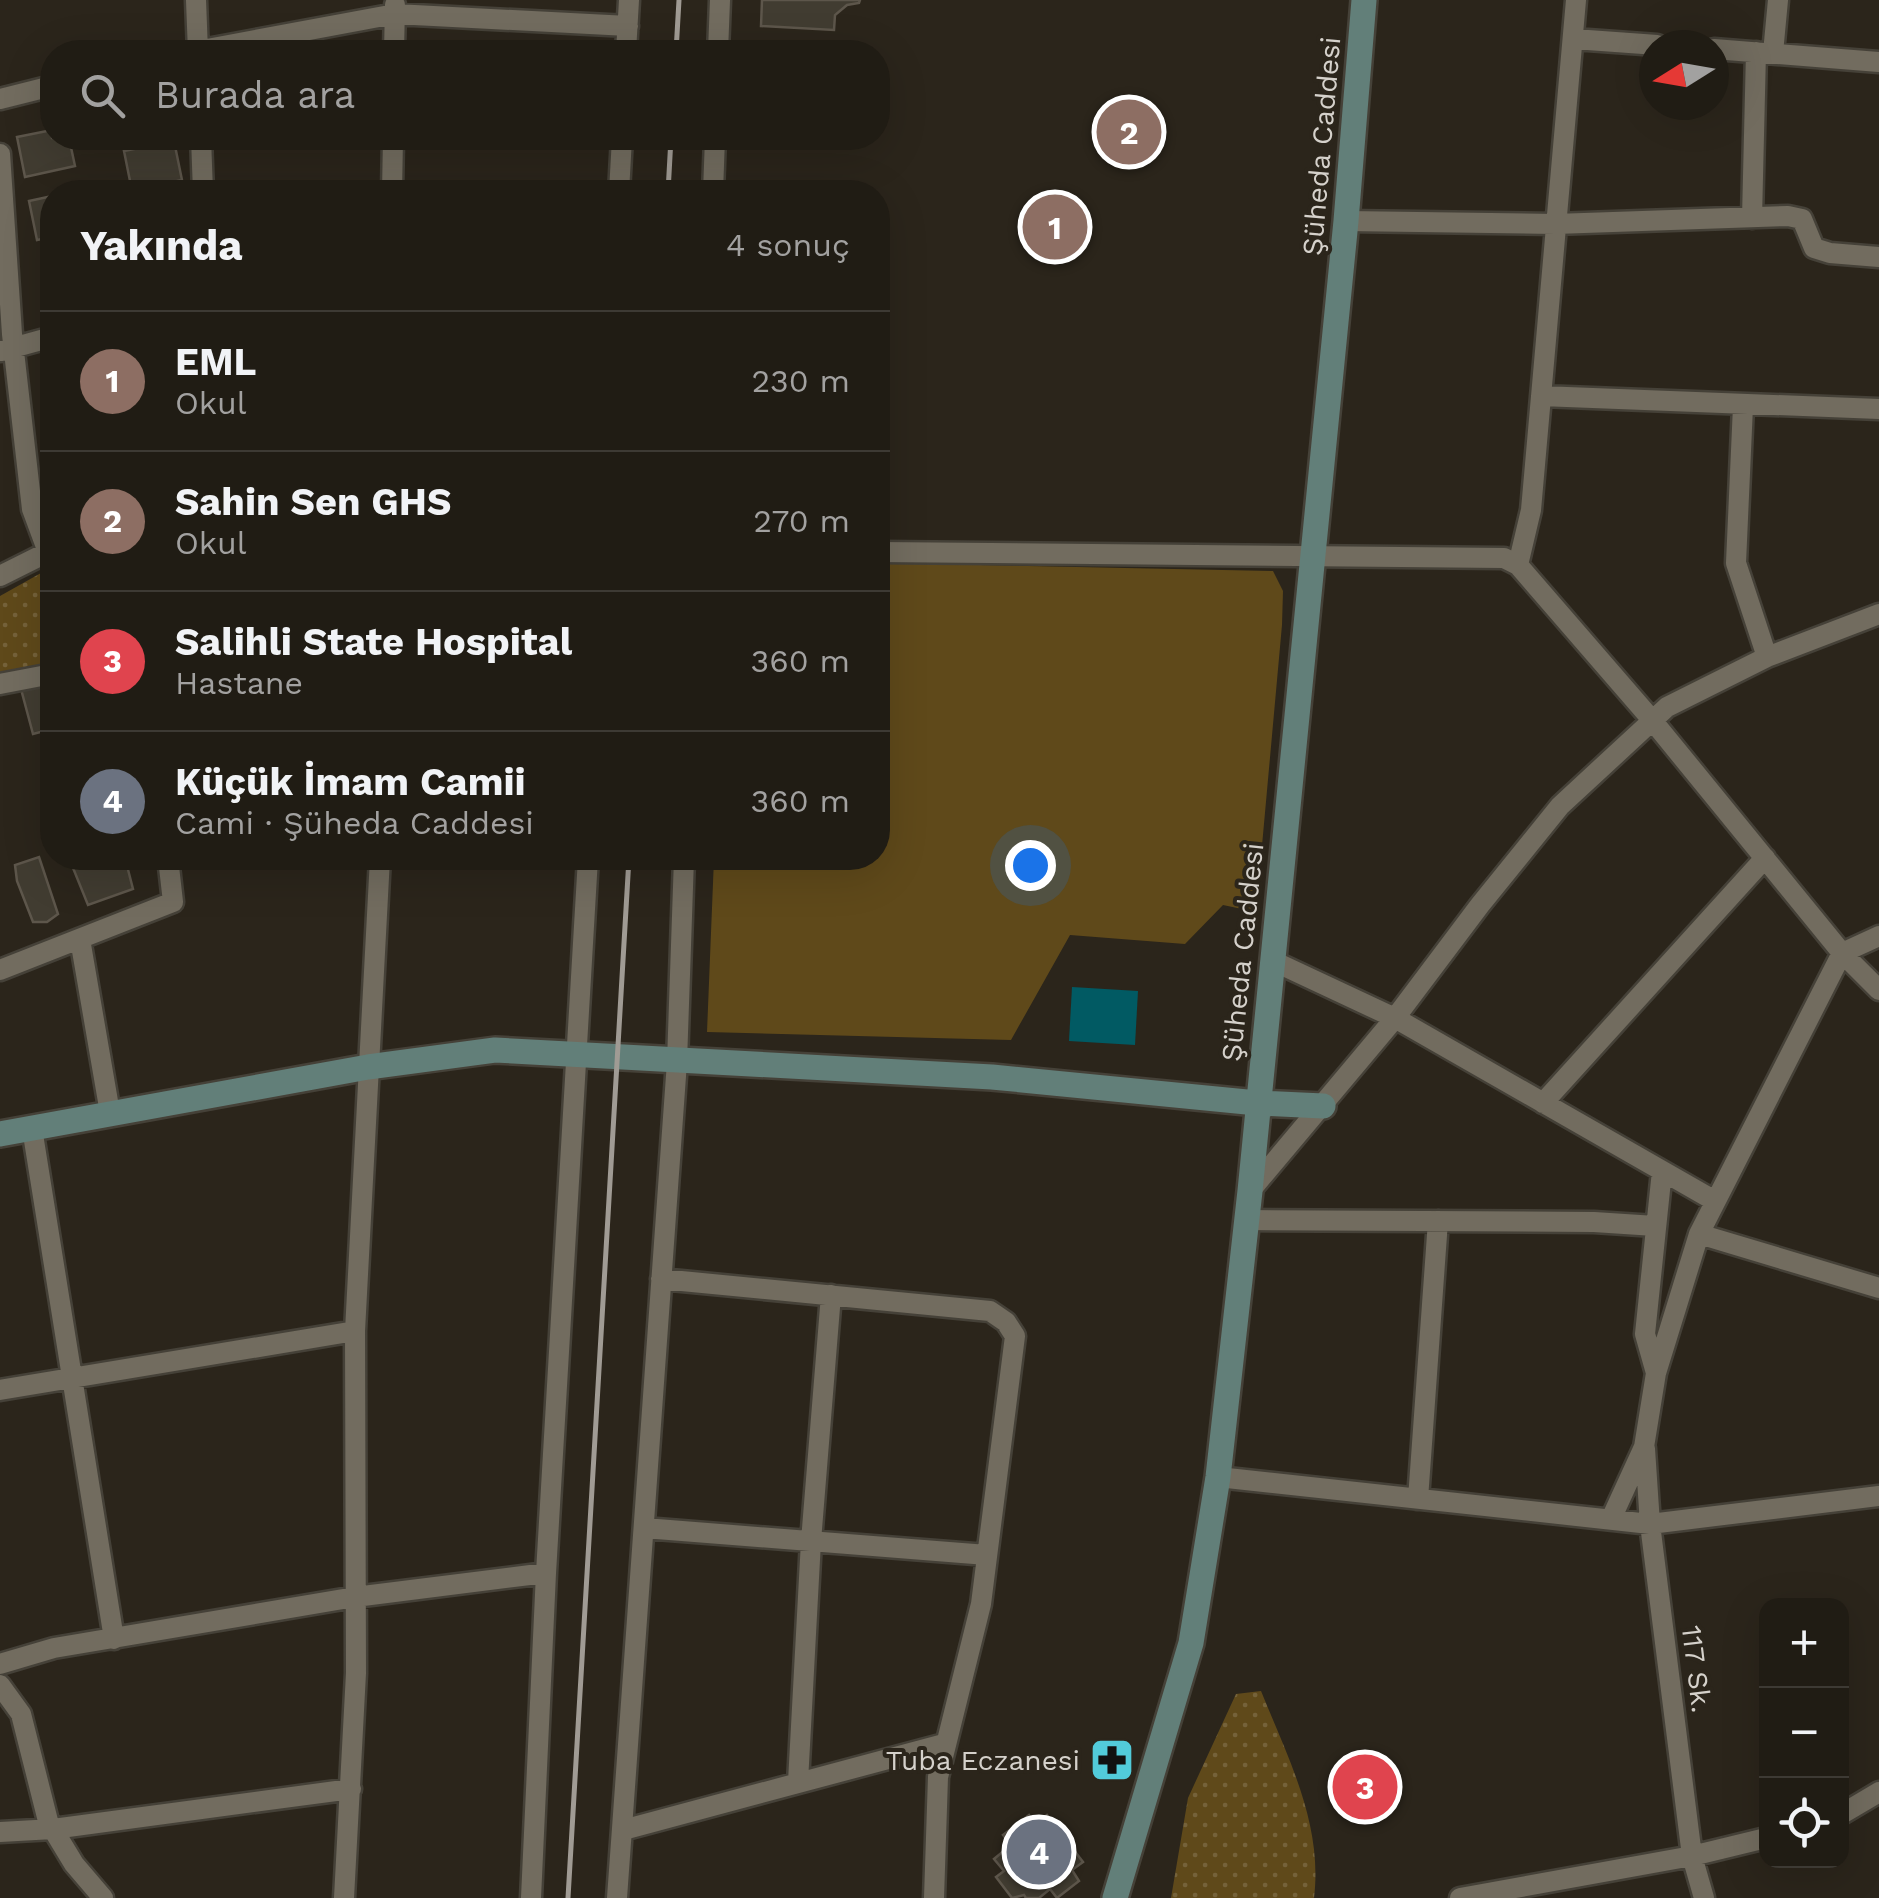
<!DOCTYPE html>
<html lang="tr">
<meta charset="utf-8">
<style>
body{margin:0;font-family:"Work Sans",sans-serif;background:#2d2922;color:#f1f3f6}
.controls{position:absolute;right:30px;bottom:30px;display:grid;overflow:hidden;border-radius:20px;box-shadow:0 10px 40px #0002}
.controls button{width:90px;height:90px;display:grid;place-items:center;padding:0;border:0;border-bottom:2px solid #3d3a34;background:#201c14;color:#f1f3f6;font:50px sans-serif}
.compass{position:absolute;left:1639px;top:30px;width:90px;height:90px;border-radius:50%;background:#201c14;box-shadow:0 10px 40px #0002;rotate:259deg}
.you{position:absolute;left:1030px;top:865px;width:35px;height:35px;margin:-25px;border:8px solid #fff;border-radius:50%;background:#1a73e8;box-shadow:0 0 0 15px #1a73e833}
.badge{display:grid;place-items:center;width:65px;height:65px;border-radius:50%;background:#8c9099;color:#fff;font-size:32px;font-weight:700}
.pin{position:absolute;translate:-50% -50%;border:5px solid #fff;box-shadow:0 2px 10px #0006}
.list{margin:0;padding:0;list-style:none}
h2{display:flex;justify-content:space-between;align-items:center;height:130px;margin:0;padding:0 40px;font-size:42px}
h2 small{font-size:32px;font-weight:400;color:#a2a1a0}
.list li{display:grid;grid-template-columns:65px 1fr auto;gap:30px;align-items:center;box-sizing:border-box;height:140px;padding:0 40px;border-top:2px solid #3d3a34}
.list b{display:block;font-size:38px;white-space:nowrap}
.list p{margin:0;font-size:32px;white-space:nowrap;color:#a2a1a0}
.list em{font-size:32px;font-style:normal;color:#a2a1a0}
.icon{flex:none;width:55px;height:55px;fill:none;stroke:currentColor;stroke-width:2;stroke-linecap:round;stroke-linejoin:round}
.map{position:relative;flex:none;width:1879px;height:1898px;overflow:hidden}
.search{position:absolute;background:#201c14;box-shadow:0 10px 40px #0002;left:40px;top:40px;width:850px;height:110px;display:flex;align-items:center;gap:25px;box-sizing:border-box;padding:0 35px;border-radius:40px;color:#a2a1a0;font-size:38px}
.panel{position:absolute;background:#201c14;box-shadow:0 10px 40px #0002;left:40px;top:180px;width:850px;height:690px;border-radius:40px}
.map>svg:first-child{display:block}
.grass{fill:url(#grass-dots)}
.pitch{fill:#5f491a}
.water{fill:#015a63}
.building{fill:#413c31;stroke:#5d564b;stroke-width:2.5}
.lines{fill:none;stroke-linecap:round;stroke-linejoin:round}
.street-casing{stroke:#454138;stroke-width:25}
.secondary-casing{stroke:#454138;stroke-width:30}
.street{stroke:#726c5f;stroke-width:20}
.secondary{stroke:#627f79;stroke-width:25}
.rail{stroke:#a09b94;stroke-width:5}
.labels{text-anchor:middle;stroke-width:8;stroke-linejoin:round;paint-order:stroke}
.street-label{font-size:28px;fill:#d5d1cb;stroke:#2b251b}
.poi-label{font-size:28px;fill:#d5d1cb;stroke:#2b251b;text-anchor:end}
</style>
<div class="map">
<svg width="1879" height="1898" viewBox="0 0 1879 1898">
<defs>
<pattern id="grass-dots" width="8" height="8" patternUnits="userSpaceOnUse" patternTransform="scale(2.5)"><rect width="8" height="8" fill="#5f491a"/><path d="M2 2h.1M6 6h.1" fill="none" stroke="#75623a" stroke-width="1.8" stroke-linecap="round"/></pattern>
</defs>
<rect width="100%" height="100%" fill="#2b251b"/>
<path class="grass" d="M41 573 52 605V662L0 674V596Z
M1261 1691C1288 1758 1323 1824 1314 1898H1171L1188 1798 1236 1694Z"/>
<path class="pitch" d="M878 563 1273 571 1283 591 1282 625 1256 912 1223 905 1185 944 1070 935 1011 1040 707 1032 714 858H878Z"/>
<path class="water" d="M1072 987 1138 991 1135 1045 1069 1041Z"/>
<path class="building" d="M762 0H860L859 3 847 5 835 15 834 30 761 26Z
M52 130V138H69L75 166 25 177 17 137Z
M174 141 182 180 132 191 124 151Z
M52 196V237L37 240 29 201Z
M52 678V729L33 734 21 689Z
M39 857 58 914 47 922H33L17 881 15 865Z
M69 858H125L133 889 88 905Z
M1029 1815 1035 1824 1047 1815 1083 1862 1072 1870 1079 1881 1057 1898 1050 1889 1039 1898H1026L1024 1895 1012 1898 996 1877 1004 1871 994 1859 1011 1845 1003 1835Z"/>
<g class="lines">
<defs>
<path id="street" d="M196 0 198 52
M1574 39 1657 45
M1714 49 1879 62
M191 52 395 14 628 26
M394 52 395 5
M626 52 629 0
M718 52 720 0
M1773 53 1778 0
M0 99 52 86
M201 138 203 192
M0 154 12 334 32 509 52 563
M392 192 393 138
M619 192 622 138
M713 192 715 138
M1752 218 1756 52
M1346 221 1555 224 1788 216 1802 219 1814 248 1830 253 1879 257
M1 351 52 337
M1541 396 1879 409
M1743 406 1736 563 1767 657
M878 552 1504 558 1518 565 1652 720 1842 953 1879 990
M1518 565 1531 510 1576 0
M0 576 52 550
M0 684 52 674
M80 939 110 1113
M1271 960 1395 1018 1715 1201
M0 970 173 902 168 858
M1543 1103 1765 858
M32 1128 114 1639
M1250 1191 1395 1018 1480 905 1560 806 1667 707 1767 657 1879 614
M1246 1220 1594 1222 1655 1226
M1699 1234 1879 1288
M661 1279 990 1311 1006 1322 1015 1336 981 1604 938 1777 934 1898
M1656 1373 1645 1334 1662 1171
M0 1390 355 1331
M1645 1449 1650 1524 1692 1856 1704 1898
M1218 1477 1650 1524 1879 1496
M1418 1499 1438 1221
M1611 1519 1644 1447 1656 1373 1699 1234 1842 953 1879 936
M644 1528 987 1555
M0 1664 54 1648 355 1597 546 1573
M0 1685 21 1714 48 1821 74 1864 103 1898
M798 1782 811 1541 831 1295
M1842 1814 1879 1792
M623 1830 944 1744
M0 1832 53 1829 351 1789
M344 1898 356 1673 355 1331 380 858
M531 1898 546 1573 588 858
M617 1898 677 1062 684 858
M1460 1898 1692 1856 1766 1838"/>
<path id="secondary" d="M0 1134 368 1067 495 1050 992 1077 1257 1103 1323 1106
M1115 1898 1191 1643 1218 1477 1250 1191 1346 221 1364 0"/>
</defs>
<use href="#street" class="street-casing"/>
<use href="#secondary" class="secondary-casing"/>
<use href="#street" class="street"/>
<use href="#secondary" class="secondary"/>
<path class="rail" d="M676 52 679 0
M668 192 671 138
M568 1898 629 858"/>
</g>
<defs>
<symbol id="pharmacy-square" viewBox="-11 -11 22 22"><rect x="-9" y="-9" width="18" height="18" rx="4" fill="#52cbda" stroke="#2b251b"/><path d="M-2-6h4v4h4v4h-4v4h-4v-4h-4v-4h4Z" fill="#111"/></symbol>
</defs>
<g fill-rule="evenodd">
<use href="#pharmacy-square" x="1087" y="1735" width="50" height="50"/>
</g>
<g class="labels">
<g class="street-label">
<text transform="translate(1321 146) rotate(-85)" y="10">Şüheda Caddesi</text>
<text transform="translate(1242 952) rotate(-84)" y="10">Şüheda Caddesi</text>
<text transform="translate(1697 1669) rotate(83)" y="10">117 Sk.</text>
</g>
<g class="poi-label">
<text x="1080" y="1770">Tuba Eczanesi</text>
</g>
</g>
</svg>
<div class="controls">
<button>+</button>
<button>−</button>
<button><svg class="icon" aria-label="locate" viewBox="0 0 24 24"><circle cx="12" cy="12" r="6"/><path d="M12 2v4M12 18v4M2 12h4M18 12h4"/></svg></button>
</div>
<svg class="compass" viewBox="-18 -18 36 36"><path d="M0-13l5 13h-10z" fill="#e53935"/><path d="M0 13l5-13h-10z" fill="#a2a1a0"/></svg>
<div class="you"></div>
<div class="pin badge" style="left:1055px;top:227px;background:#8d6e63">1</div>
<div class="pin badge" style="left:1129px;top:132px;background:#8d6e63">2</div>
<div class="pin badge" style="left:1365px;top:1787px;background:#e0444e">3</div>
<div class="pin badge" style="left:1039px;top:1852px;background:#6b7280">4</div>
<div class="search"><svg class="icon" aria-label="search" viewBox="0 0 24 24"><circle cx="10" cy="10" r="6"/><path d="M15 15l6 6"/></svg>Burada ara</div>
<section class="panel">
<h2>Yakında<small>4 sonuç</small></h2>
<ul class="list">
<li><span class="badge" style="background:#8d6e63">1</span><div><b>EML</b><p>Okul</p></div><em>230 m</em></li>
<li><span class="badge" style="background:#8d6e63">2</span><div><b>Sahin Sen GHS</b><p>Okul</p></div><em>270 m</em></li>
<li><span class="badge" style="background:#e0444e">3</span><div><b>Salihli State Hospital</b><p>Hastane</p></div><em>360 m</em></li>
<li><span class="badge" style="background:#6b7280">4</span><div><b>Küçük İmam Camii</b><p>Cami · Şüheda Caddesi</p></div><em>360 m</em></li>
</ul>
</section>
</div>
